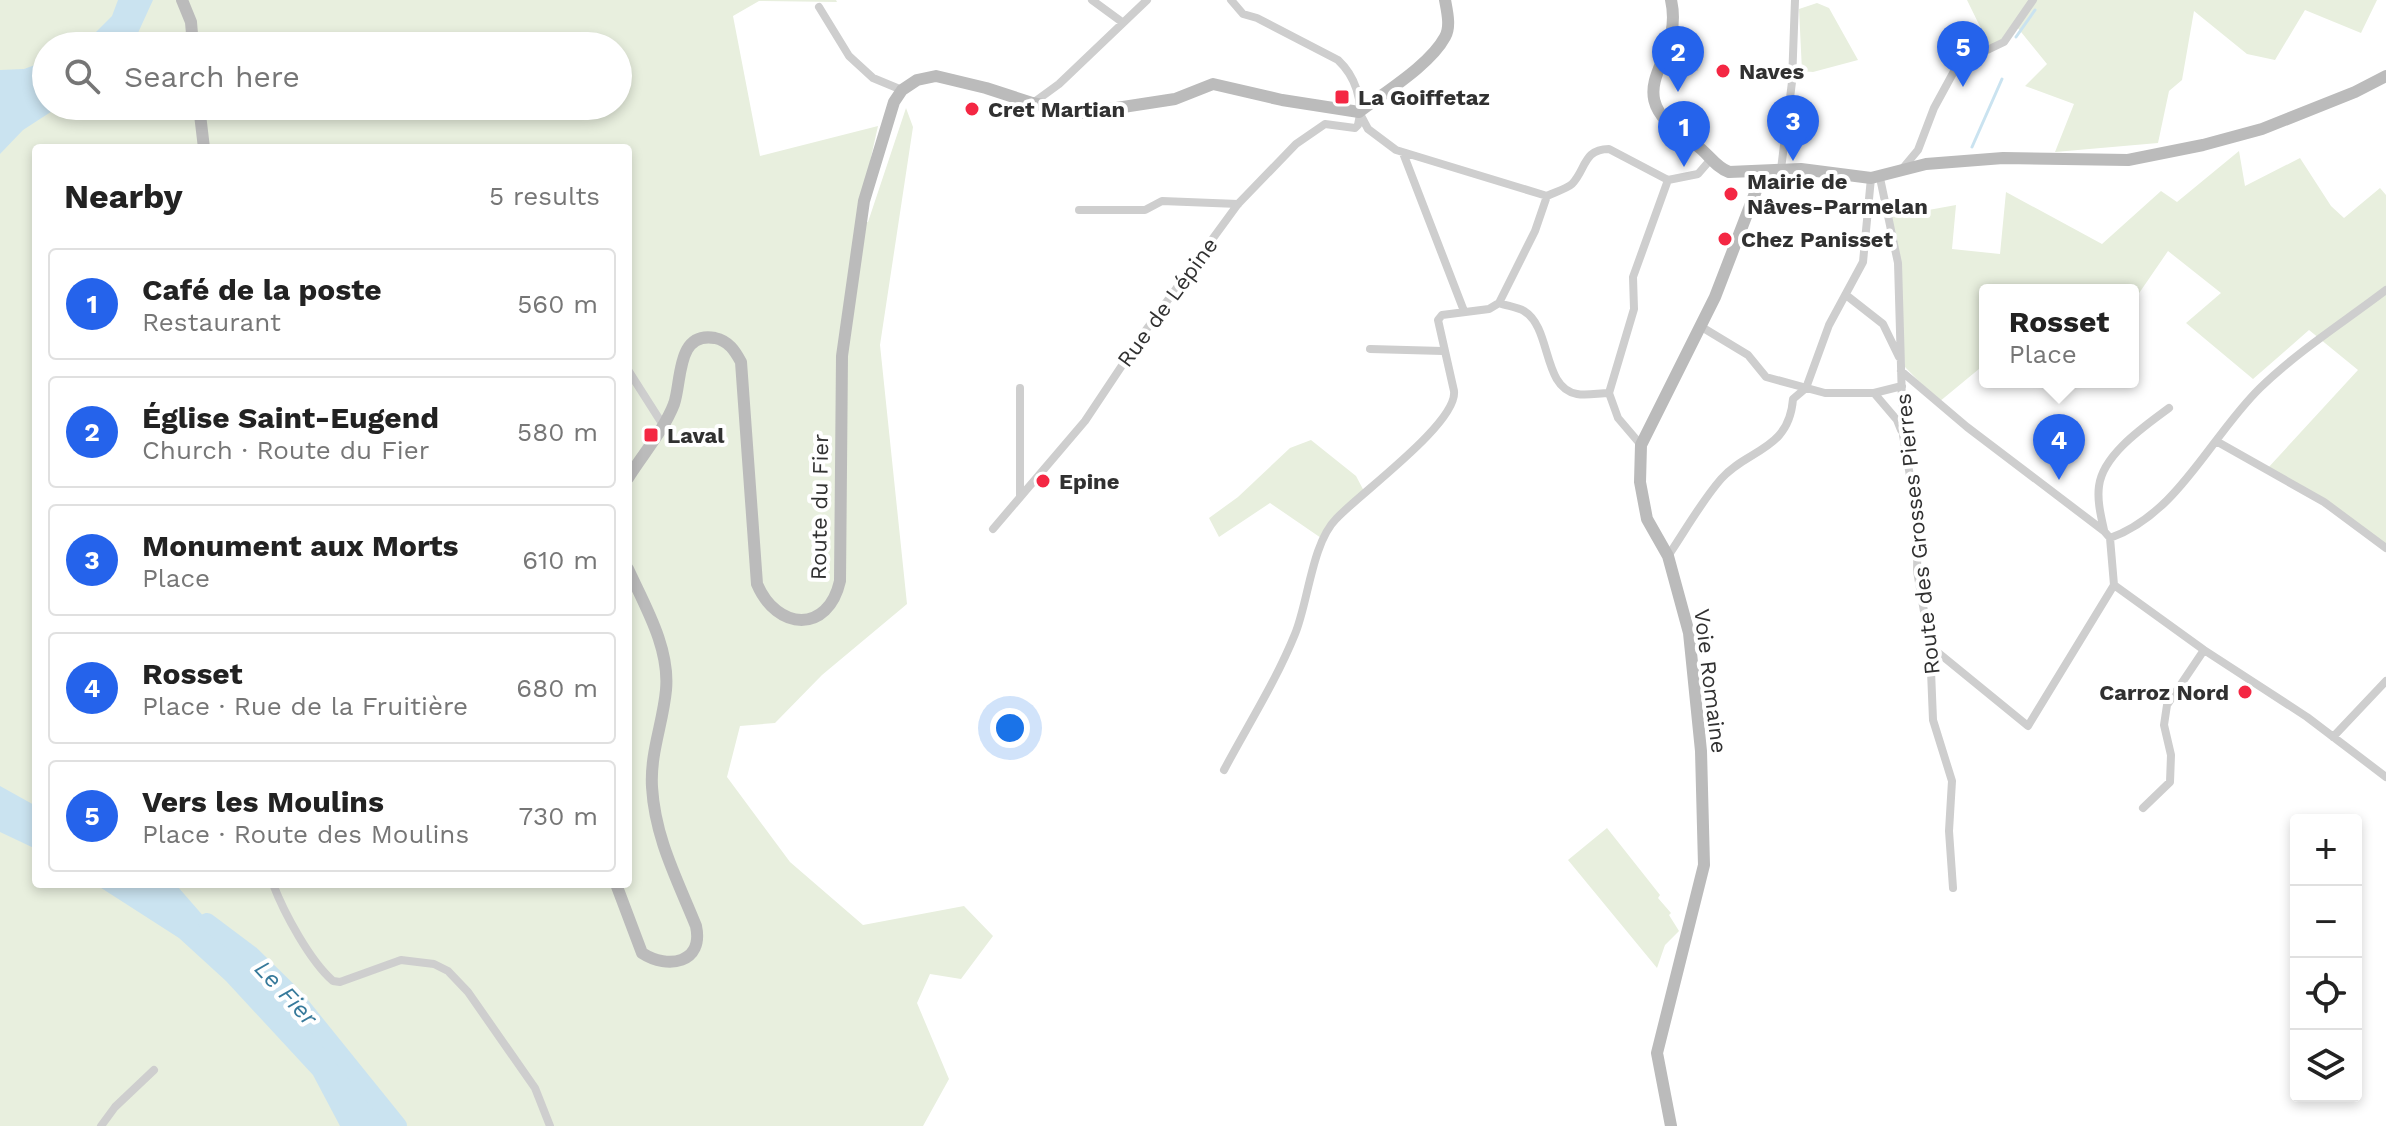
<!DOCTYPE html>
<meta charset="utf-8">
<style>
body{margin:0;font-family:"Work Sans",sans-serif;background:#f2f2f2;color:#222}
.controls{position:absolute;right:24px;bottom:24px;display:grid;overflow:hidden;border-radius:8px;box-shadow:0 4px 12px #0003}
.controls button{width:72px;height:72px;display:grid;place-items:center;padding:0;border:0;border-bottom:2px solid #e0e0e0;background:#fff;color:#222;font:40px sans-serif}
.you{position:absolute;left:1010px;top:728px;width:28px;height:28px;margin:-20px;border:6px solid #fff;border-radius:50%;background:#1a73e8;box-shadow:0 0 0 12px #1a73e833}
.badge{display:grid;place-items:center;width:52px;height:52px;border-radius:50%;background:#2563eb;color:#fff;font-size:26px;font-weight:700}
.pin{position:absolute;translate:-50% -66px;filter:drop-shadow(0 2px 4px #0008)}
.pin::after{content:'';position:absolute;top:42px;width:28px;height:24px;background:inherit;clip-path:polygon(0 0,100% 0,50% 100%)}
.popup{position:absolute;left:1979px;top:284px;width:160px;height:104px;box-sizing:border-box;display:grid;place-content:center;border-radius:8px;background:#fff;filter:drop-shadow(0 2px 6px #0005);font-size:26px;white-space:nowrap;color:#767676}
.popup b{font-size:30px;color:#222}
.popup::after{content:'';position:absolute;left:50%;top:100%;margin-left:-16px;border:16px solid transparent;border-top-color:#fff}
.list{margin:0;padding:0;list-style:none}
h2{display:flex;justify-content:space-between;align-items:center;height:104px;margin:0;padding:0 32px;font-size:34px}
h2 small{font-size:26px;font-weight:400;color:#767676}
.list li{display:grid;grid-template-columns:52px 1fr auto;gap:24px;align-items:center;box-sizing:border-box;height:112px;margin:0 16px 16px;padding:0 16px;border:2px solid #e0e0e0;border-radius:8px}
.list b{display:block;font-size:30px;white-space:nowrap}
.list p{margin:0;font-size:26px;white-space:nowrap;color:#767676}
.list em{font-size:26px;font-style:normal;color:#767676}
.icon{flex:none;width:44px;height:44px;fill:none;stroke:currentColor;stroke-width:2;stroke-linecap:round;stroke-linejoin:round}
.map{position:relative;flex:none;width:2386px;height:1126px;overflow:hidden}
.search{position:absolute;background:#fff;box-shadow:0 4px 12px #0003;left:32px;top:32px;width:600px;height:88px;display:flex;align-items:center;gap:20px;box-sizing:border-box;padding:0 28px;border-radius:44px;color:#767676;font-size:30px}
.panel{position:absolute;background:#fff;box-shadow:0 4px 12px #0003;left:32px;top:144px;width:600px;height:744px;border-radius:8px}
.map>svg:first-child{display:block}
.green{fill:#e8efde;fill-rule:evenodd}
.water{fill:#cae3f0}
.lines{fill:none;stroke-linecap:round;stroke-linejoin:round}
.stream{stroke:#cae3f0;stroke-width:3}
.river{stroke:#cae3f0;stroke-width:18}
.street{stroke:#cecece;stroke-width:8}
.secondary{stroke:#bbb;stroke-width:12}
.poi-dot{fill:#f42743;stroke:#fff;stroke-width:3}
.labels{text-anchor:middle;stroke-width:8;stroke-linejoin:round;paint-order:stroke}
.poi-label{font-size:22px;font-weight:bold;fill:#313131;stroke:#fff;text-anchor:start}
.street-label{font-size:22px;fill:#313131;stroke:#fff}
.water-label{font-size:24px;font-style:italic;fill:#377a9b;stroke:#fff}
</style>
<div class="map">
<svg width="2386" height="1126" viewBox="0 0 2386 1126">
<rect width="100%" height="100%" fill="#fff"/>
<path class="green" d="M0 0H836L837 2 759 1 733 16 760 156 878 126 856 224 868 222 906 108 913 127 880 345 907 604 822 675 775 723 740 726 727 777 790 862 863 925 964 906 993 936 961 979 930 974 917 1003 949 1079 923 1126H0ZM46 46H618V106H46ZM36 148H628V884H36Z
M1967 0H2377L2361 33 2305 10 2275 60 2247 54 2194 11 2182 80 2169 91 2158 143 2055 152 2074 104 2025 86 2047 64 2017 27 1991 49Z
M1817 3 1829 8 1858 60 1813 72 1802 71 1799 9Z
M1683 44 1701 53 1698 71 1676 59Z
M2239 151 2245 186 2300 158 2331 206 2344 218 2380 188 2386 195V547L2267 469 2358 370 2309 330 2253 379 2186 323 2221 293 2168 251 2133 302V290H1985V364L1939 402 1905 367 1890 217 1956 205 1952 249 2000 254 2006 192 2102 244 2161 191 2177 202Z
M1311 440 1356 476 1365 493 1333 521 1324 540 1270 503 1219 537 1209 518 1238 497 1290 448Z
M1607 828 1660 895 1658 898 1671 913 1669 915 1679 931 1665 945 1657 968 1568 860Z"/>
<path class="water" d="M118 0H153L132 46H82L112 16Z
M46 61V106H60L23 130 0 154V70L24 69Z
M0 786 36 806V849L0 832Z
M95 884H172L178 887 212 926 250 956 293 998 337 1058 396 1126H340L313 1075 226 981 179 938Z"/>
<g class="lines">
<path class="stream" d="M2016 37 2035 10
M281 106 292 111 320 106
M1972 147 2002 79"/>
<path class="river" d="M207 922 251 955 294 997 398 1126"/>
<path class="street" d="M1092 0 1122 22
M819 7 849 56 873 78 902 90
M1033 103 1059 84 1147 0
M1360 114 1368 129 1396 150 1547 196C1555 192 1566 189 1572 184 1586 170 1583 149 1609 149L1668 180
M1403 153 1464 311
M1903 168 1918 150 1934 108 1958 64 2004 42 2033 0
M1781 169 1792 82 1795 0
M1880 178 1898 263 1903 435 1918 523 1917 571 1930 646 1933 720 1952 781 1949 831 1953 888
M1668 180 1698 174 1711 159
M1079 210H1145L1162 201 1238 204
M1846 295 1883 324 1899 357
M1499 303C1507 306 1517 307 1524 311 1552 328 1542 388 1577 394 1587 396 1599 393 1609 393
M1700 326 1748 355 1766 377 1825 393H1874L1902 386
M1370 349 1443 351
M628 370 663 425
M1901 371 1967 427 2104 531 2110 538 2114 585
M1874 393 1897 420 1901 430
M2216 441 2324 502 2386 548
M1641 445 1618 418 1609 393 1634 309 1633 277 1668 180
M1020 496V388
M993 529 1085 421 1143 334 1238 204 1296 144 1325 124 1355 128 1358 125C1364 101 1355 76 1338 60L1257 18 1243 14 1231 0
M2104 530C2101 516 2097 501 2099 486 2103 454 2145 426 2169 408
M2110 538C2178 514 2210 437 2260 388 2298 351 2344 322 2386 290
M1668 556C1685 531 1701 502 1721 479 1747 449 1789 451 1793 399L1806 388 1829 325 1863 262 1871 178
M2114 585 2204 650 2307 717 2386 777
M1930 646 2028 726 2114 585
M2333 737 2386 681
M1224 770C1248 725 1276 681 1295 634 1308 603 1312 543 1336 519 1359 494 1458 423 1454 391L1438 320 1442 315 1489 309 1499 303 1535 231 1547 196
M2143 808 2170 782 2171 755 2164 725 2167 705 2204 650
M273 884C284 913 310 961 333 981L340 982 401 960 434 964 448 971 468 992 535 1088 550 1126
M101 1126 115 1107 154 1070"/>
<path class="secondary" d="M182 0 191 22 193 46
M1671 0C1686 66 1608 89 1696 145 1708 153 1715 167 1729 172L1801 169 1871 178 1926 164 2003 158 2128 160 2203 145 2262 129 2355 92 2386 76
M199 106 204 148
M628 478C643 454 664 430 674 404 682 381 676 331 715 338 729 341 735 351 741 362L757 584C777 631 828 634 840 581L842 356 864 201 894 102 902 90 917 80 936 76 986 88 1032 103 1084 113 1175 99 1213 84 1282 100 1359 112C1385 92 1430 65 1445 37 1451 27 1447 11 1445 0
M616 884 642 953C668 970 704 963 696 926 677 879 655 838 652 787 650 753 663 723 666 690 670 648 645 606 628 569
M1671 1126 1657 1053 1704 865 1701 751 1689 633 1668 556 1647 519 1640 482 1641 445 1715 297 1757 188V171"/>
</g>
<g class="poi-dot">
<circle cx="1723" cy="71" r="8"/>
<rect x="1334" y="89" width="16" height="16" rx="4"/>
<circle cx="972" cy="109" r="8"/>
<circle cx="1731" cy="194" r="8"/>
<circle cx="1725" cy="239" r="8"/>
<rect x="643" y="427" width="16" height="16" rx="4"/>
<circle cx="1043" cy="481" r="8"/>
<circle cx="2245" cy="692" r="8"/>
</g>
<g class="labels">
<g class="poi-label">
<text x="1739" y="79">Naves</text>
<text x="1358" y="105">La Goiffetaz</text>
<text x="988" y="117">Cret Martian</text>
<text x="1747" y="189">Mairie de<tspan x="1747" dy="25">Nâves-Parmelan</tspan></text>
<text x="1741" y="247">Chez Panisset</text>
<text x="667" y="443">Laval</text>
<text x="1059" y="489">Epine</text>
<text x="2229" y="700" text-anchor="end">Carroz Nord</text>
</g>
<g class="street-label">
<text transform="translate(1167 302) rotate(-54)" y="8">Rue de Lépine</text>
<text transform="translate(819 507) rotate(-89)" y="8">Route du Fier</text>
<text transform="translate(1917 534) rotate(-96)" y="8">Route des Grosses Pierres</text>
<text transform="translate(1711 681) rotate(83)" y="8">Voie Romaine</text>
</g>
<g class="water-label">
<text transform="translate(286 993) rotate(47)" y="8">Le Fier</text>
</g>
</g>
</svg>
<div class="controls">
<button>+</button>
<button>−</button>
<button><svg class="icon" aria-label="locate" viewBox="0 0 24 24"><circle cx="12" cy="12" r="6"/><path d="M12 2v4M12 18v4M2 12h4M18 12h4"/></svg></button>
<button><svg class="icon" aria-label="layers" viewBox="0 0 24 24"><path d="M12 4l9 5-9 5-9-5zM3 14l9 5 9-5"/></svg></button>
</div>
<div class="you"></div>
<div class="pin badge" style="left:1684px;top:167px">1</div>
<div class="pin badge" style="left:1678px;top:92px">2</div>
<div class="pin badge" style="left:1793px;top:161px">3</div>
<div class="pin badge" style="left:2059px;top:480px">4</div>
<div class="popup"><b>Rosset</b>Place</div>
<div class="pin badge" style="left:1963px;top:87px">5</div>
<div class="search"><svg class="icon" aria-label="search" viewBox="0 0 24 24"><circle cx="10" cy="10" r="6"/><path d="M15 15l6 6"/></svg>Search here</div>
<section class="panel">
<h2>Nearby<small>5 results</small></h2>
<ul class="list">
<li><span class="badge">1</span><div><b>Café de la poste</b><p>Restaurant</p></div><em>560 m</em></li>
<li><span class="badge">2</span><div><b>Église Saint-Eugend</b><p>Church · Route du Fier</p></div><em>580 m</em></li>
<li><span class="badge">3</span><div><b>Monument aux Morts</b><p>Place</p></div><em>610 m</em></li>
<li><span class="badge">4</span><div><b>Rosset</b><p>Place · Rue de la Fruitière</p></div><em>680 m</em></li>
<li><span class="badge">5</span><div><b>Vers les Moulins</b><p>Place · Route des Moulins</p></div><em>730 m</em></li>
</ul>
</section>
</div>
